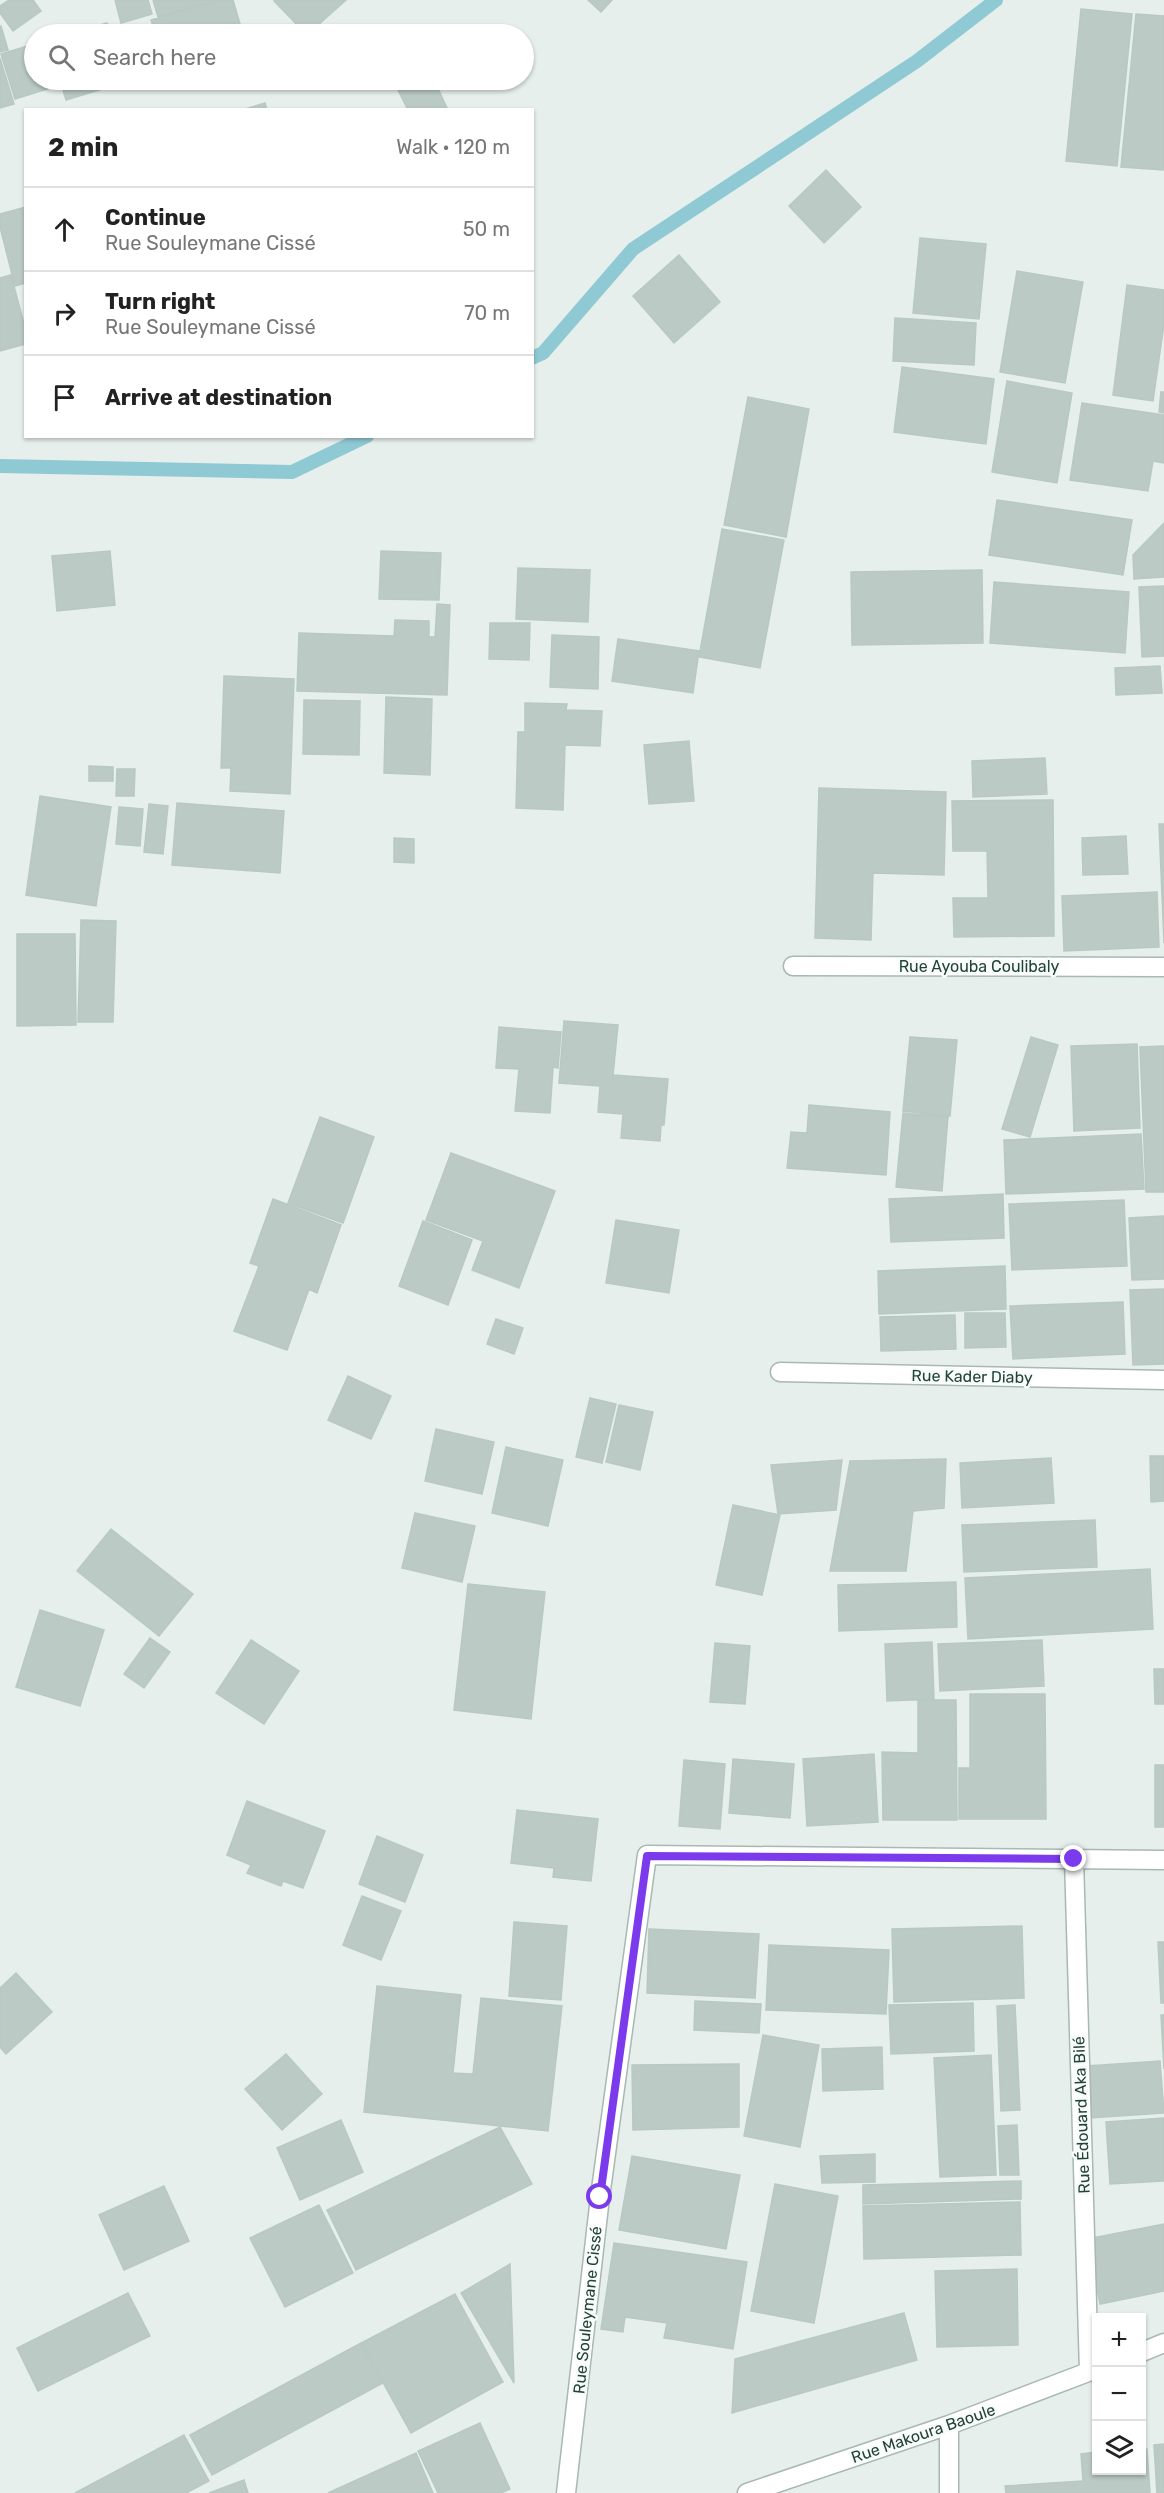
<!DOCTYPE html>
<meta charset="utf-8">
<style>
body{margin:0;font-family:Rubik,sans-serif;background:#f6f6f6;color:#222}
.controls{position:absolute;right:18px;bottom:18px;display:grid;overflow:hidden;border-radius:0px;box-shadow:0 2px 4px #0004}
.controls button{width:54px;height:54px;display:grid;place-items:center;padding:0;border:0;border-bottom:2px solid #e0e0e0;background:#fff;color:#222;font:30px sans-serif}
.stop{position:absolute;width:18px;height:18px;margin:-14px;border:4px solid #7c3aed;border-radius:50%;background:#fff}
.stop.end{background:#7c3aed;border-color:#fff;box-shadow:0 2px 6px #0008}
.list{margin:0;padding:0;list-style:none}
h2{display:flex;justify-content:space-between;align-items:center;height:78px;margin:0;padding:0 24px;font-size:26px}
h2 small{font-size:20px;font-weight:400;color:#767676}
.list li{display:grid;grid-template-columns:39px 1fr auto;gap:18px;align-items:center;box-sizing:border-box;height:84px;padding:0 24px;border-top:2px solid #e0e0e0}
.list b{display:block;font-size:22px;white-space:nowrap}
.list p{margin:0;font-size:20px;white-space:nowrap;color:#767676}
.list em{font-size:20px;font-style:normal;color:#767676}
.icon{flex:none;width:33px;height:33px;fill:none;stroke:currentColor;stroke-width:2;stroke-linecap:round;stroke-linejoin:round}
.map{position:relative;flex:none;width:1164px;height:2493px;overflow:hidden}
.search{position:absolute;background:#fff;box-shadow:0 2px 4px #0004;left:24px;top:24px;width:510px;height:66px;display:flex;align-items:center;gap:15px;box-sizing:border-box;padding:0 21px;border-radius:33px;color:#767676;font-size:22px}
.panel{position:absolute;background:#fff;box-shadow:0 2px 4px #0004;left:24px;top:108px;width:510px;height:330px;border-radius:0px}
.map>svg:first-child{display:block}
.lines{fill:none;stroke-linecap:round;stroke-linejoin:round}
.stream{stroke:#8ec9d4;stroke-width:14}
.building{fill:#bbcac4;stroke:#b8c9c2;stroke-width:1.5}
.minor-casing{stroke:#a8b8b2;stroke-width:21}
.minor{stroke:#fff;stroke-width:18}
.route{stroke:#7c3aed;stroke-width:8}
.labels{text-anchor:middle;stroke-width:5;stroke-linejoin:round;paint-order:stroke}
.street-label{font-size:16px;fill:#24423a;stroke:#f7fbf9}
</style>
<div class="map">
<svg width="1164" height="2493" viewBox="0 0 1164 2493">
<rect width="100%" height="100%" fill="#e6efeb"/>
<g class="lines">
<path class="stream" d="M532 358 543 353 633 249 917 61 996 0
M0 466 292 472 367 436"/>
</g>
<path class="building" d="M9 0H33L41 11 13 31 0 13V6Z
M115 0H148L152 14 121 23Z
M153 0H216V1L158 17Z
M220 0H233L243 34H156L151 20Z
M276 0H346L308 34H306L274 1Z
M588 0H612L601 12Z
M1081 9 1132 14 1117 166 1066 161Z
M1136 14 1164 16V170L1121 167Z
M107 23 110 34H70Z
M1 26 8 50 0 52V27Z
M34 44V80H59L60 85 15 99 1 54Z
M0 58 14 104 0 108Z
M60 80H124L125 82 66 100Z
M393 80H434L448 110H408Z
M265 103 267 110H242Z
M826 170 861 207 824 243 789 206Z
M26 207V283L15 286 0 227V214Z
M920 238 986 244 979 319 913 313Z
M679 255 720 302 674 343 633 296Z
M1017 271 1083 282 1065 383 1000 372Z
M11 275 26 331V344L0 351V278Z
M1127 285 1164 290V324L1153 401 1113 395Z
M895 318 976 323 974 365 893 361Z
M902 367 994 379 986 444 894 432Z
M1007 381 1072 393 1057 483 992 472Z
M1161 392H1164V413L1159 412Z
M748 397 809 409 786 537 724 525Z
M1082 403 1164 415V463L1153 461 1148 491 1070 480Z
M997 500 1132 520 1123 575 989 555Z
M1164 523V577L1134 579 1133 555Z
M722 529 784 540 760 668 699 657Z
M110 551 115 605 57 611 52 556Z
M381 551 441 553 439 600 379 599Z
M518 568 590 570 588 622 516 619Z
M982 570 983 643 852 645 851 572Z
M994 582 1129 592 1125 653 990 643Z
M1164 586V656L1142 657 1139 587Z
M437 604 450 605 447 695 297 691 299 633 394 636 395 620 429 621V637H435Z
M490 623H530L529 660 489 659Z
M552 635 599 637 598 689 550 687Z
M618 639 699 651 693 693 612 681Z
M1160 666 1162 693 1116 695 1115 668Z
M224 676 294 679 290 794 230 791 231 768H221Z
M386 697 432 699 430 775 384 773Z
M304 700 360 701 359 755 303 754Z
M525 703 567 704 566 710 602 711 600 746 565 745 563 810 516 808 518 732H525Z
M689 741 694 801 649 804 644 745Z
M1045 758 1047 794 973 797 972 761Z
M89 766 113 767V781H89Z
M117 769H135L134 796H116Z
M819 788 946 792 944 875 873 873 871 940 815 938Z
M40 796 111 807 96 906 26 895Z
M1053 800 1054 936 954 937 953 898H988L987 851H953L952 801Z
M177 803 284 811 280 873 172 865Z
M149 804 168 806 163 854 144 852Z
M119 807 143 809 140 846 116 844Z
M1159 824H1164V943Z
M1126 836 1128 874 1083 875 1082 838Z
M394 838 414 839V863L394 862Z
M1157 892 1159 947 1064 951 1062 896Z
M81 920 116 921 113 1022H78Z
M17 934H75L76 1025 17 1026Z
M564 1021 618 1025 613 1075 668 1079 664 1125H661L660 1141 621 1138 623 1114 598 1112 600 1086 559 1083Z
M499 1027 561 1032 558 1068 553 1067 550 1113 515 1111 519 1069 496 1068Z
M910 1037 957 1040 950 1116 903 1111Z
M1031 1037 1058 1045 1030 1137 1002 1129Z
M1137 1044 1140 1128 1074 1131 1071 1046Z
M1164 1046V1192H1146L1140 1047Z
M809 1105 890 1112 886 1175 787 1168 791 1132 807 1133Z
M903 1113 948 1117 942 1191 896 1187Z
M320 1117 374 1137 343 1223 288 1203Z
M1141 1134 1144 1189 1006 1194 1004 1140Z
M451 1153 555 1191 519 1288 472 1270 483 1241 426 1220Z
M1003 1194 1004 1238 891 1242 889 1199Z
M273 1199 341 1225 317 1293 309 1289 287 1350 234 1331 259 1266 250 1263Z
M1124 1200 1127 1266 1012 1270 1009 1204Z
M1164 1216V1279L1132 1280 1129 1218Z
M616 1220 679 1230 669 1293 606 1283Z
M423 1221 472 1240 448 1305 399 1286Z
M1005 1266 1006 1309 879 1314 878 1271Z
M1164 1289V1364L1133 1365 1130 1290Z
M1123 1302 1125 1354 1013 1359 1010 1306Z
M965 1313H1005L1006 1347 965 1348Z
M955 1315 956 1349 881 1351 880 1317Z
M496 1319 523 1328 514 1354 487 1344Z
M348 1376 391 1396 371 1439 328 1420Z
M590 1398 616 1404 602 1463 576 1457Z
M619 1405 653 1412 640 1470 606 1462Z
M436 1429 494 1442 482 1494 425 1481Z
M506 1447 563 1460 548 1526 492 1513Z
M1150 1456H1164V1501L1151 1502Z
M1051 1458 1054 1503 962 1508 960 1463Z
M946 1459 944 1508 913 1511 906 1571H830L850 1461Z
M842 1460 836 1510 778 1514 771 1465Z
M733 1505 780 1515 762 1595 716 1585Z
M415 1513 475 1526 462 1582 402 1568Z
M1095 1520 1097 1567 964 1572 962 1525Z
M111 1529 193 1594 159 1636 77 1571Z
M1150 1569 1153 1629 968 1639 965 1578Z
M956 1582 957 1627 839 1631 838 1585Z
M468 1584 545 1592 531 1719 454 1710Z
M40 1610 104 1630 80 1706 16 1687Z
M150 1638 170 1652 144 1688 124 1674Z
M251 1640 299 1671 264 1724 216 1693Z
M1042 1640 1044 1686 940 1691 938 1644Z
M932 1642 934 1699 887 1701 885 1644Z
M715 1643 750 1646 745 1704 710 1702Z
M1154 1669H1164V1704H1155Z
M970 1694H1045L1046 1819H959V1768H970Z
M918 1700H956L957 1820H883L882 1752 918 1753Z
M874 1754 878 1822 807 1826 803 1759Z
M733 1759 794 1764 790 1818 729 1813Z
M684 1760 725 1764 720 1829 679 1826Z
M1155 1765H1164V1827H1155Z
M247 1801 325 1831 303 1888 283 1881 281 1886 247 1873 251 1865 227 1855Z
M517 1810 598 1819 591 1881 553 1877 554 1868 511 1863Z
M377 1836 423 1855 405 1902 359 1884Z
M362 1896 401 1911 381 1960 343 1945Z
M514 1922 567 1926 561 2000 509 1996Z
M1022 1926 1024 1998 894 2002 892 1929Z
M649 1929 759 1934 755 1998 647 1993Z
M1158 1942H1164V2003H1161Z
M769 1945 889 1950 886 2014 766 2010Z
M16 1973 52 2012 6 2054 0 2047V1988Z
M377 1986 461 1995 453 2073 473 2074 481 1998 562 2006 548 2131 364 2112Z
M695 2001 761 2004 759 2033 694 2030Z
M973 2003 974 2051 891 2054 889 2005Z
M1015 2005 1020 2110 1001 2111 997 2006Z
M1161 2015H1164V2069Z
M763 2035 819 2045 800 2147 744 2136Z
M882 2047 883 2089 823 2091 822 2049Z
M286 2054 322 2094 282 2130 245 2089Z
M991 2055 996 2175 940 2177 934 2058Z
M1160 2061 1164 2113 1090 2118 1087 2066Z
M739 2064V2127L633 2130 632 2065Z
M1164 2118V2181L1110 2184 1106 2122Z
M341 2120 363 2172 300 2200 277 2148Z
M1017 2125 1019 2175H1000L998 2126Z
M500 2127 532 2184 356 2270 327 2210Z
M875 2154V2182L822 2183 820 2156Z
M632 2156 740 2175 726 2249 619 2230Z
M1021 2181V2199L863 2204V2185Z
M775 2184 838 2196 814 2323 751 2311Z
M164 2186 189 2241 124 2270 99 2215Z
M1020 2202 1021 2255 864 2259 863 2206Z
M319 2205 353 2273 285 2307 250 2238Z
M1164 2224V2291L1100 2304 1087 2239Z
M614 2243 747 2262 733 2349 664 2338 667 2323 625 2317 623 2332 601 2329Z
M510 2264 514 2383 461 2293Z
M1017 2269 1018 2345 937 2347 935 2271Z
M128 2293 150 2336 38 2391 17 2348Z
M455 2294 503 2382 411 2433 361 2343Z
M904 2313 917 2360 732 2413 735 2359Z
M361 2343 383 2383 212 2475 190 2435Z
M480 2423 510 2489 501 2493H438L418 2451Z
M184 2435 209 2481 186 2493H75Z
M1164 2444V2493H1157L1154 2445Z
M1142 2449H1147L1150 2493H1006L1005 2486 1083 2481 1081 2454 1096 2452V2470H1142Z
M416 2453 433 2493H328Z
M244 2480 248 2493H209Z"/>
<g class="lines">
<defs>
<path id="minor" d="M793 966 1164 967
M780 1372 1164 1380
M1074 1859 1089 2372
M1142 2352 1164 2343
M566 2493 600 2197 647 1855 1164 1860
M747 2493 949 2425 1096 2369
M949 2493V2425"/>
</defs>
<use href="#minor" class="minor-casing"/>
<use href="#minor" class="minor"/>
</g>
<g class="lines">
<path class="route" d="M600 2197 647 1856 1074 1859"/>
</g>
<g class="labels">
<g class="street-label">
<text x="979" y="972">Rue Ayouba Coulibaly</text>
<text transform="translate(972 1376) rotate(1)" y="6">Rue Kader Diaby</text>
<text transform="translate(1081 2115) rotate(-92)" y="6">Rue Édouard Aka Bilé</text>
<text transform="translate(587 2310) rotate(-84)" y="6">Rue Souleymane Cissé</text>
<text transform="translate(923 2433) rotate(-19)" y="6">Rue Makoura Baoule</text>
</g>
</g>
</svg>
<div class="controls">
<button>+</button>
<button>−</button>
<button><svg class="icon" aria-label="layers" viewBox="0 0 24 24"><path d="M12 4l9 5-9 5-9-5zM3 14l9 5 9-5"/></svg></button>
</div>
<div class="stop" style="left:600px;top:2197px"></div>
<div class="stop end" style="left:1074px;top:1859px"></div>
<div class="search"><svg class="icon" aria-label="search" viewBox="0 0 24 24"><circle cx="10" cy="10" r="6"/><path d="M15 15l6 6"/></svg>Search here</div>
<section class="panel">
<h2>2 min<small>Walk · 120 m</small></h2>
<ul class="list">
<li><svg class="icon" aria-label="ahead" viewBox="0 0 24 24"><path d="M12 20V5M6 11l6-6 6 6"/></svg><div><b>Continue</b><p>Rue Souleymane Cissé</p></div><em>50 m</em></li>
<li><svg class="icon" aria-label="right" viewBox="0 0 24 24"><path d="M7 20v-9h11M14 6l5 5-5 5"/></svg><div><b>Turn right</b><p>Rue Souleymane Cissé</p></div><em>70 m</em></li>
<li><svg class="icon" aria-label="arrive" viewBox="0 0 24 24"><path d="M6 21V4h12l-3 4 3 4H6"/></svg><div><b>Arrive at destination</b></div></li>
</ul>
</section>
</div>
